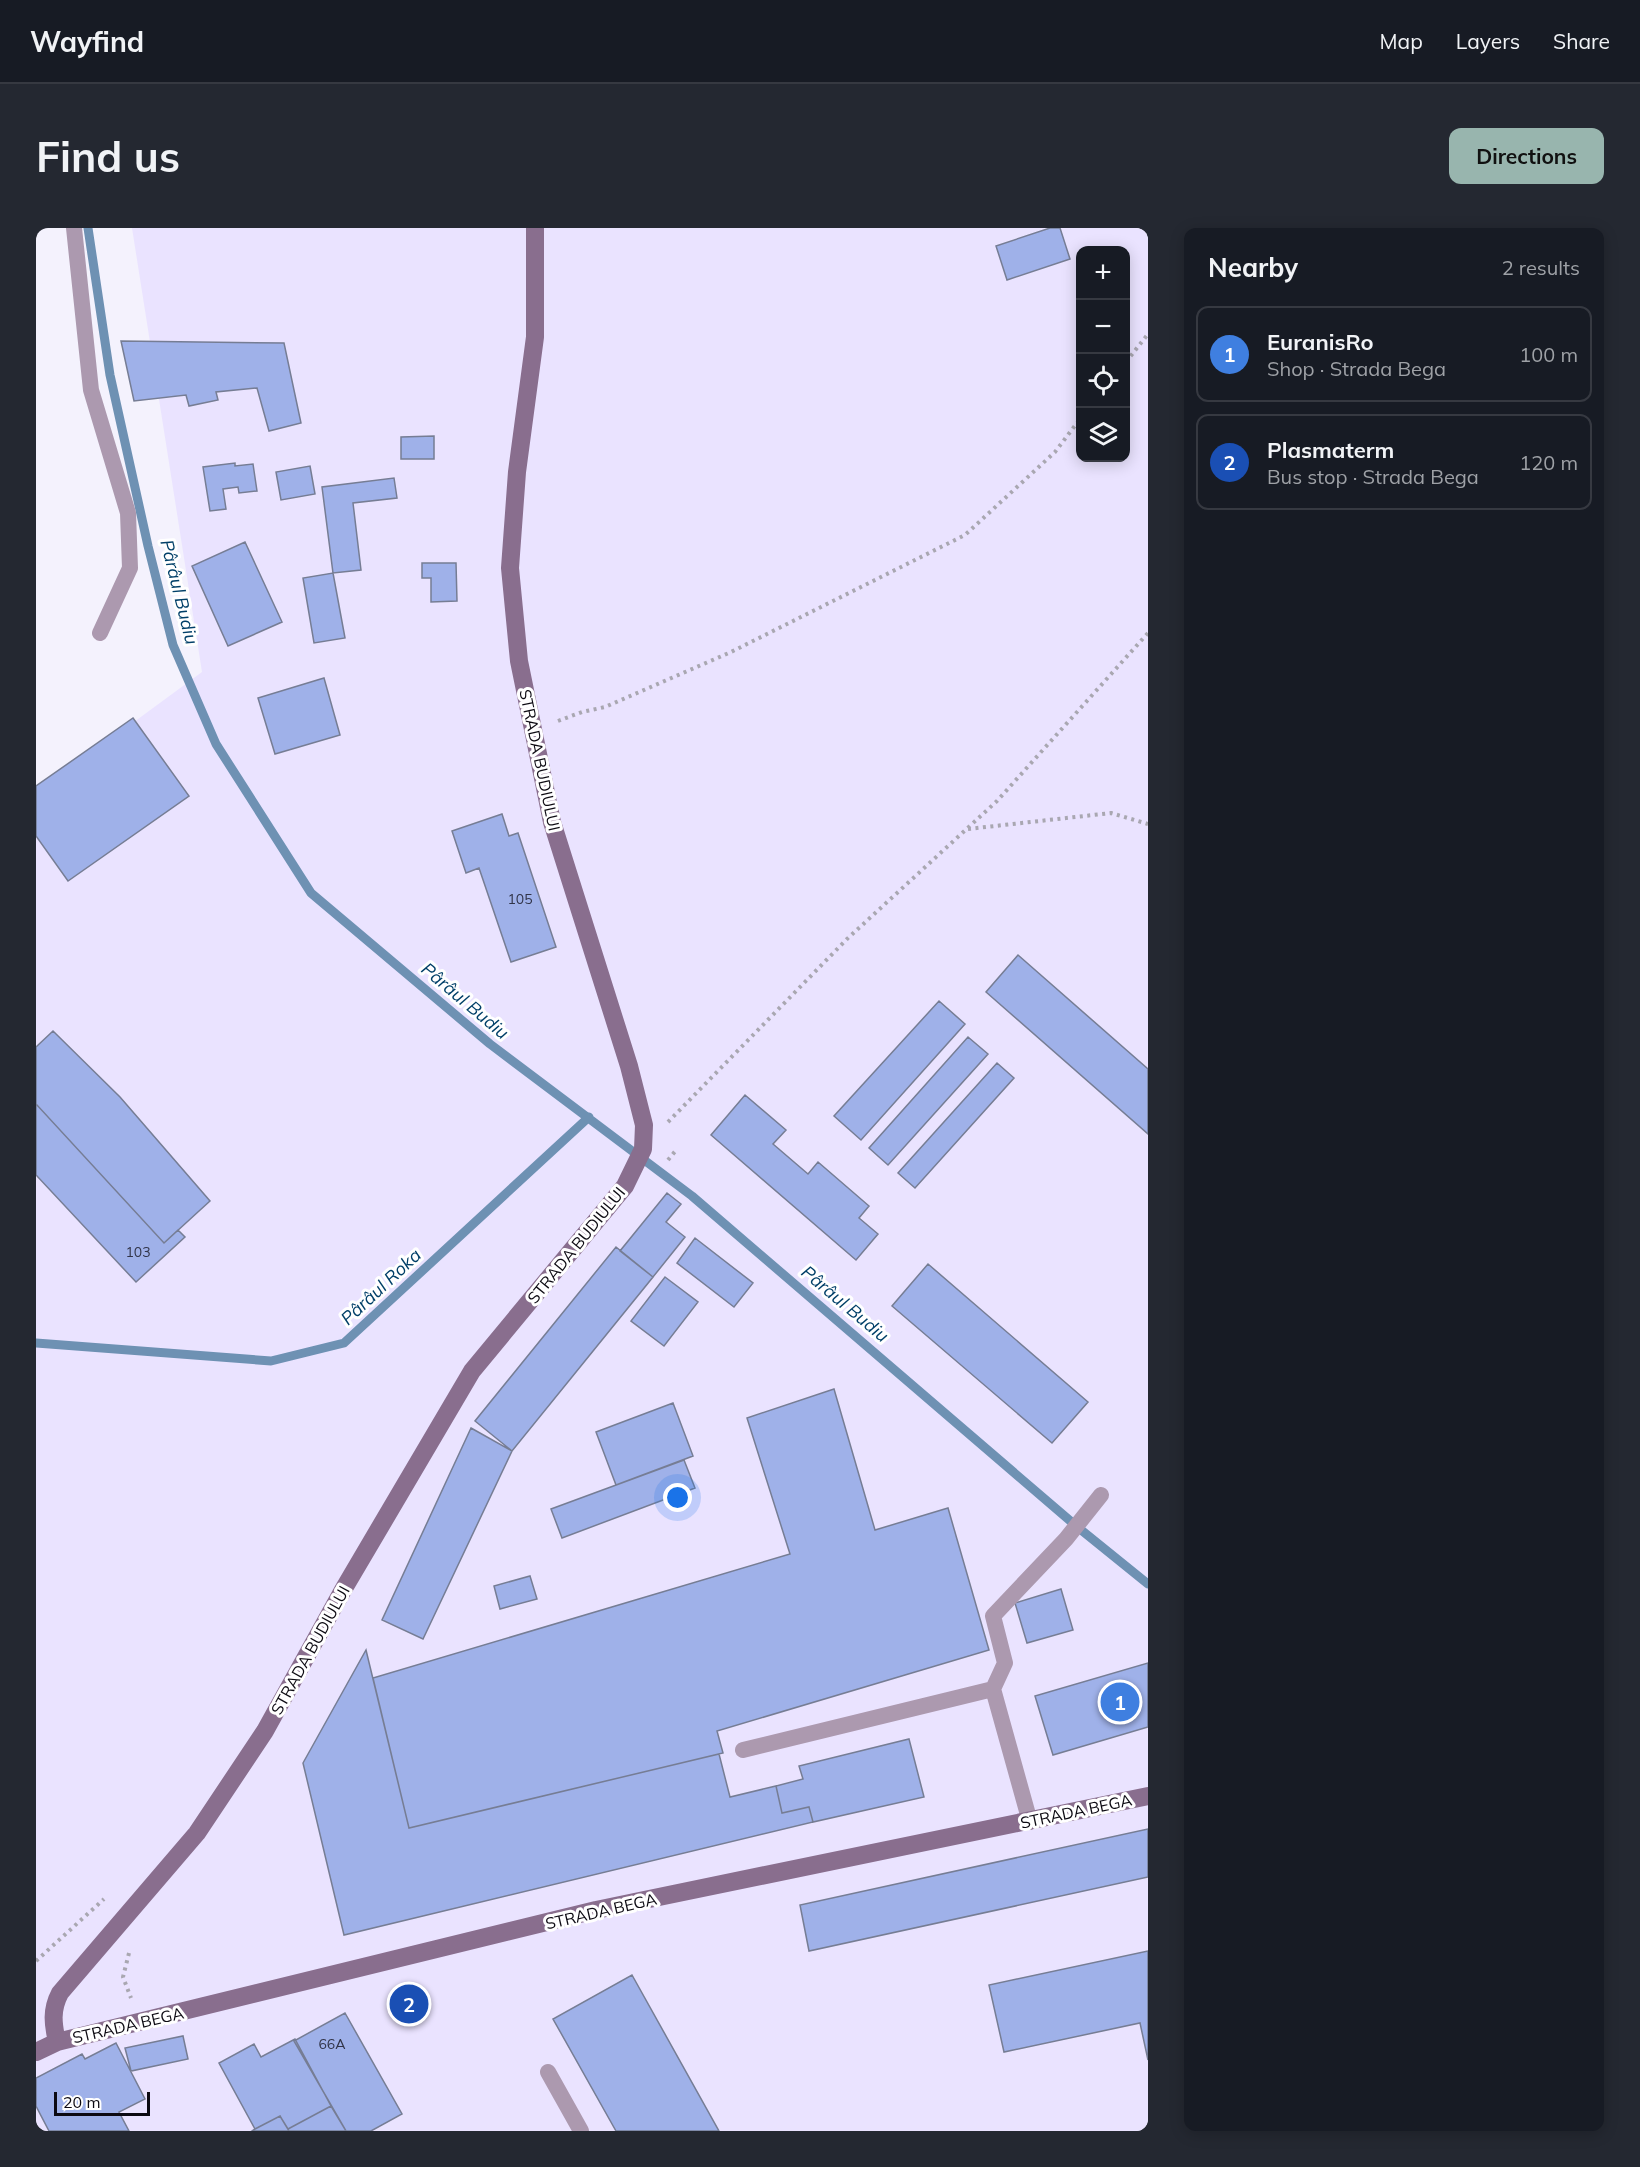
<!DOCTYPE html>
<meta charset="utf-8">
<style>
body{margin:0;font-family:Mulish,sans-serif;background:#242831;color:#f1f3f6}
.controls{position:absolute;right:18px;top:18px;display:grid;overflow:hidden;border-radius:12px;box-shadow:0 3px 15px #0003}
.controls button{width:54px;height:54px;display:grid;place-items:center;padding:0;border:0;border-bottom:2px solid #363941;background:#171b24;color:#f1f3f6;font:30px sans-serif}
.scale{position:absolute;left:18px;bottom:15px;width:96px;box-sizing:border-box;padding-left:6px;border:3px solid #0c0a12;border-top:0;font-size:16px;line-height:21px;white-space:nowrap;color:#0c0a12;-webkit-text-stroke:4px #fff;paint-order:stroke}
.you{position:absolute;left:642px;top:1270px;width:21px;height:21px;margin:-15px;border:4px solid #fff;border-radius:50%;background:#1a73e8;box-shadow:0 0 0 9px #1a73e833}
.badge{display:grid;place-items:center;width:39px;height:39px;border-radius:50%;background:#98b5ae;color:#fff;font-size:20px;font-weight:700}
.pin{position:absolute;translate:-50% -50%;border:3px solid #fff;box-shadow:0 2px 6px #0006}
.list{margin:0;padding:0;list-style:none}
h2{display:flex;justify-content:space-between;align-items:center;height:78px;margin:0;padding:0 24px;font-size:26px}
h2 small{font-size:20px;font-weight:400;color:#9ea1a6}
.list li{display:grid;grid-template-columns:39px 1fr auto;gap:18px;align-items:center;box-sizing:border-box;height:96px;margin:0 12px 12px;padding:0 12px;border:2px solid #363941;border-radius:12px}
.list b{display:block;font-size:22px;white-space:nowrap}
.list p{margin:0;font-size:20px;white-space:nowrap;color:#9ea1a6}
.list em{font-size:20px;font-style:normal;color:#9ea1a6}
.icon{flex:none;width:33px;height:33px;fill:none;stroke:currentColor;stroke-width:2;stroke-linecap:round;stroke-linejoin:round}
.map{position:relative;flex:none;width:1112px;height:1903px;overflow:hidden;border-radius:12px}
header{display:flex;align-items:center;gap:36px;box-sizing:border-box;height:84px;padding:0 30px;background:#171b24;border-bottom:2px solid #363941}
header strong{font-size:28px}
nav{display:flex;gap:33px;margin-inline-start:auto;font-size:21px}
.intro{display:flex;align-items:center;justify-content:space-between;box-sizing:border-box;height:144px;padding:0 36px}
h1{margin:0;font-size:42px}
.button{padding:15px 27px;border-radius:12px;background:#98b5ae;color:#111;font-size:21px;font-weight:700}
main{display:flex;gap:36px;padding:0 36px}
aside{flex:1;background:#171b24;border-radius:12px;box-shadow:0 3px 15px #0003}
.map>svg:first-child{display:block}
.built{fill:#eae3ff;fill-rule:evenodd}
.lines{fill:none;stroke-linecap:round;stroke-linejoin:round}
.stream{stroke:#6e91b3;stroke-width:9}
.building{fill:#9fb1e9;stroke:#767d94;stroke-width:1.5}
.path{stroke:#a9a7b1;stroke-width:4;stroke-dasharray:3 4.5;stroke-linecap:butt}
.lane{stroke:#ac99af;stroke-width:16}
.secondary{stroke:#896e8e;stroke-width:18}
.labels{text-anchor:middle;stroke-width:6;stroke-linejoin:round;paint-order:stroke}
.number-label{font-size:14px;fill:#313448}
.street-label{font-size:16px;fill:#0c0a12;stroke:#fff}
.water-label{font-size:18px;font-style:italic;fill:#003f68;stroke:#fff}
</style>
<header>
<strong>Wayfind</strong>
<nav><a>Map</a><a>Layers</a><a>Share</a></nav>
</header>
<div class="intro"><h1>Find us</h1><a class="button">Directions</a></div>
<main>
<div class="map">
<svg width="1112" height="1903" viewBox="0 0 1112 1903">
<rect width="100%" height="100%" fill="#f4f2fd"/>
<path class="built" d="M96 0H1112V1903H0V566L166 444ZM1044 22H1090V230H1044Z"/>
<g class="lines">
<path class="stream" d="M52 0 74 147 112 318 137 417 180 516 275 665 454 816 656 968 1039 1297 1112 1356
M0 1115 235 1133 308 1115 553 889"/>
</g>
<path class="building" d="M1014 0H1024L1034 31 971 52 960 18Z
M85 113 248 115 265 195 233 203 221 160 180 164 182 172 153 178 150 167 98 173Z
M398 208V231H365V209Z
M199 235V238L217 236 221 263 203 265 202 259 187 261 190 281 174 283 167 239Z
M274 238 279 266 245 272 240 244Z
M358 250 361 270 317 275 325 342 297 345 286 259Z
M209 314 246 394 192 418 156 338Z
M386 335H420L421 373 395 374V350H386Z
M297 345 309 410 278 415 267 350Z
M288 450 304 507 239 526 222 470Z
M97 490 153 568 32 653 0 608V558Z
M466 586 473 608 482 605 520 719 475 734 443 640 430 645 416 603Z
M982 727 1112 841V906L950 764Z
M903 773 929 796 825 912 798 888Z
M17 803 84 869 174 973 128 1015 0 876V819Z
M932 809 952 826 852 937 833 920Z
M961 835 978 850 879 960 862 945Z
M709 867 750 902 737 916 772 946 782 934 833 978 823 990 842 1006 820 1032 675 907Z
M0 876 128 1015 142 1002 149 1009 100 1054 0 947Z
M631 965 645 976 630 994 649 1009 617 1049 584 1023Z
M659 1010 717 1055 698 1079 641 1035Z
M580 1019 617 1049 476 1223 439 1193Z
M892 1036 1052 1174 1016 1215 856 1078Z
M629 1049 662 1074 628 1118 595 1093Z
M798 1161 839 1302 912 1280 953 1422 681 1503 687 1525 373 1600 337 1450 754 1326 711 1190Z
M637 1175 657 1228 580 1257 560 1204Z
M435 1200 476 1223 387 1411 346 1392Z
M648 1232 659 1260 526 1310 515 1281Z
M494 1348 501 1371 464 1381 458 1358Z
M1025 1361 1037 1402 991 1415 979 1375Z
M330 1422 373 1600 683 1526 694 1569 740 1558 746 1585 773 1579 777 1594 308 1707 267 1535Z
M1112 1435V1499L1017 1527 999 1468Z
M873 1511 888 1569 777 1594 773 1579 746 1585 740 1558 767 1551 763 1538Z
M1112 1601V1649L773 1723 764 1677Z
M1112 1723V1832L1104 1795 968 1824 953 1757Z
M596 1747 683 1903H580L517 1791Z
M309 1785 366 1886 335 1903H310L258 1813Z
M147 1808 152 1831 95 1843 89 1820Z
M259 1811 295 1878 252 1901 244 1888 219 1901 183 1835 218 1816 225 1829Z
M80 1815 109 1871 83 1884 93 1903H13L0 1878V1850L46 1826 49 1831Z
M295 1878 310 1903H253L252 1901Z
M244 1888 253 1903H216L219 1901Z"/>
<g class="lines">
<path class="path" d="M1090 134 1112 106
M522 493 546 484 569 479 695 424 929 307 1019 224 1044 191
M932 601 1075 585 1112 596
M632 894 811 711 961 573 1112 405
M632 932 641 921
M93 1725 87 1749 95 1770
M0 1733 68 1671"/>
<path class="lane" d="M38 0 55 162 92 285 94 340 64 405
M957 1461 969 1435 957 1388 1030 1311 1065 1267
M707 1522 957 1461 994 1594
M512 1844 545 1903"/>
<path class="secondary" d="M21 1814C17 1796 15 1782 24 1765L161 1605 229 1503 307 1362 436 1143 589 958 607 921 608 897 593 838 516 594 483 433 474 340 481 244 499 109V0
M0 1824 21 1814 560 1682 1112 1568"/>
</g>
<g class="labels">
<g class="number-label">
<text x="484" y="676">105</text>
<text x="102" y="1029">103</text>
<text x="296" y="1821">66A</text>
</g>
<g class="street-label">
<text transform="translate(504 532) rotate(78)" y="6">STRADA BUDIULUI</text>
<text transform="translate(540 1017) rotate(-51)" y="6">STRADA BUDIULUI</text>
<text transform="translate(274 1422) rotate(-61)" y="6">STRADA BUDIULUI</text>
<text transform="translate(1040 1583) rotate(-12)" y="6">STRADA BEGA</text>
<text transform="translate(565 1683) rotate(-13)" y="6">STRADA BEGA</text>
<text transform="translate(92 1797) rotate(-13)" y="6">STRADA BEGA</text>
</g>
<g class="water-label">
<text transform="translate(143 364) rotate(76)" y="6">Pârâul Budiu</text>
<text transform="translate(429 773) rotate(40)" y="6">Pârâul Budiu</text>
<text transform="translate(345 1059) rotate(-43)" y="6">Pârâul Roka</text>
<text transform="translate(809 1076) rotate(40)" y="6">Pârâul Budiu</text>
</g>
</g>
</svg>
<div class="controls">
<button>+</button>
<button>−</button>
<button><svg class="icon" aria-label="locate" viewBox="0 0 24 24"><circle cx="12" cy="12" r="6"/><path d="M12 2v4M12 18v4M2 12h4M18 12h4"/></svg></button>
<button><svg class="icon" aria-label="layers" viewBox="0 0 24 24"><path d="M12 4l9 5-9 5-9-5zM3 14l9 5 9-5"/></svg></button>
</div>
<div class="scale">20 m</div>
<div class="you"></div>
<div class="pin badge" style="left:1084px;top:1474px;background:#3f7fe0">1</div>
<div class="pin badge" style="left:373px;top:1776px;background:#1a4fb4">2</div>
</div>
<aside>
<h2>Nearby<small>2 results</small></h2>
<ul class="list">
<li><span class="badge" style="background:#3f7fe0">1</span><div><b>EuranisRo</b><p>Shop · Strada Bega</p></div><em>100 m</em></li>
<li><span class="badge" style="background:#1a4fb4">2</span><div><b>Plasmaterm</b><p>Bus stop · Strada Bega</p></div><em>120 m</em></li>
</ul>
</aside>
</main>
